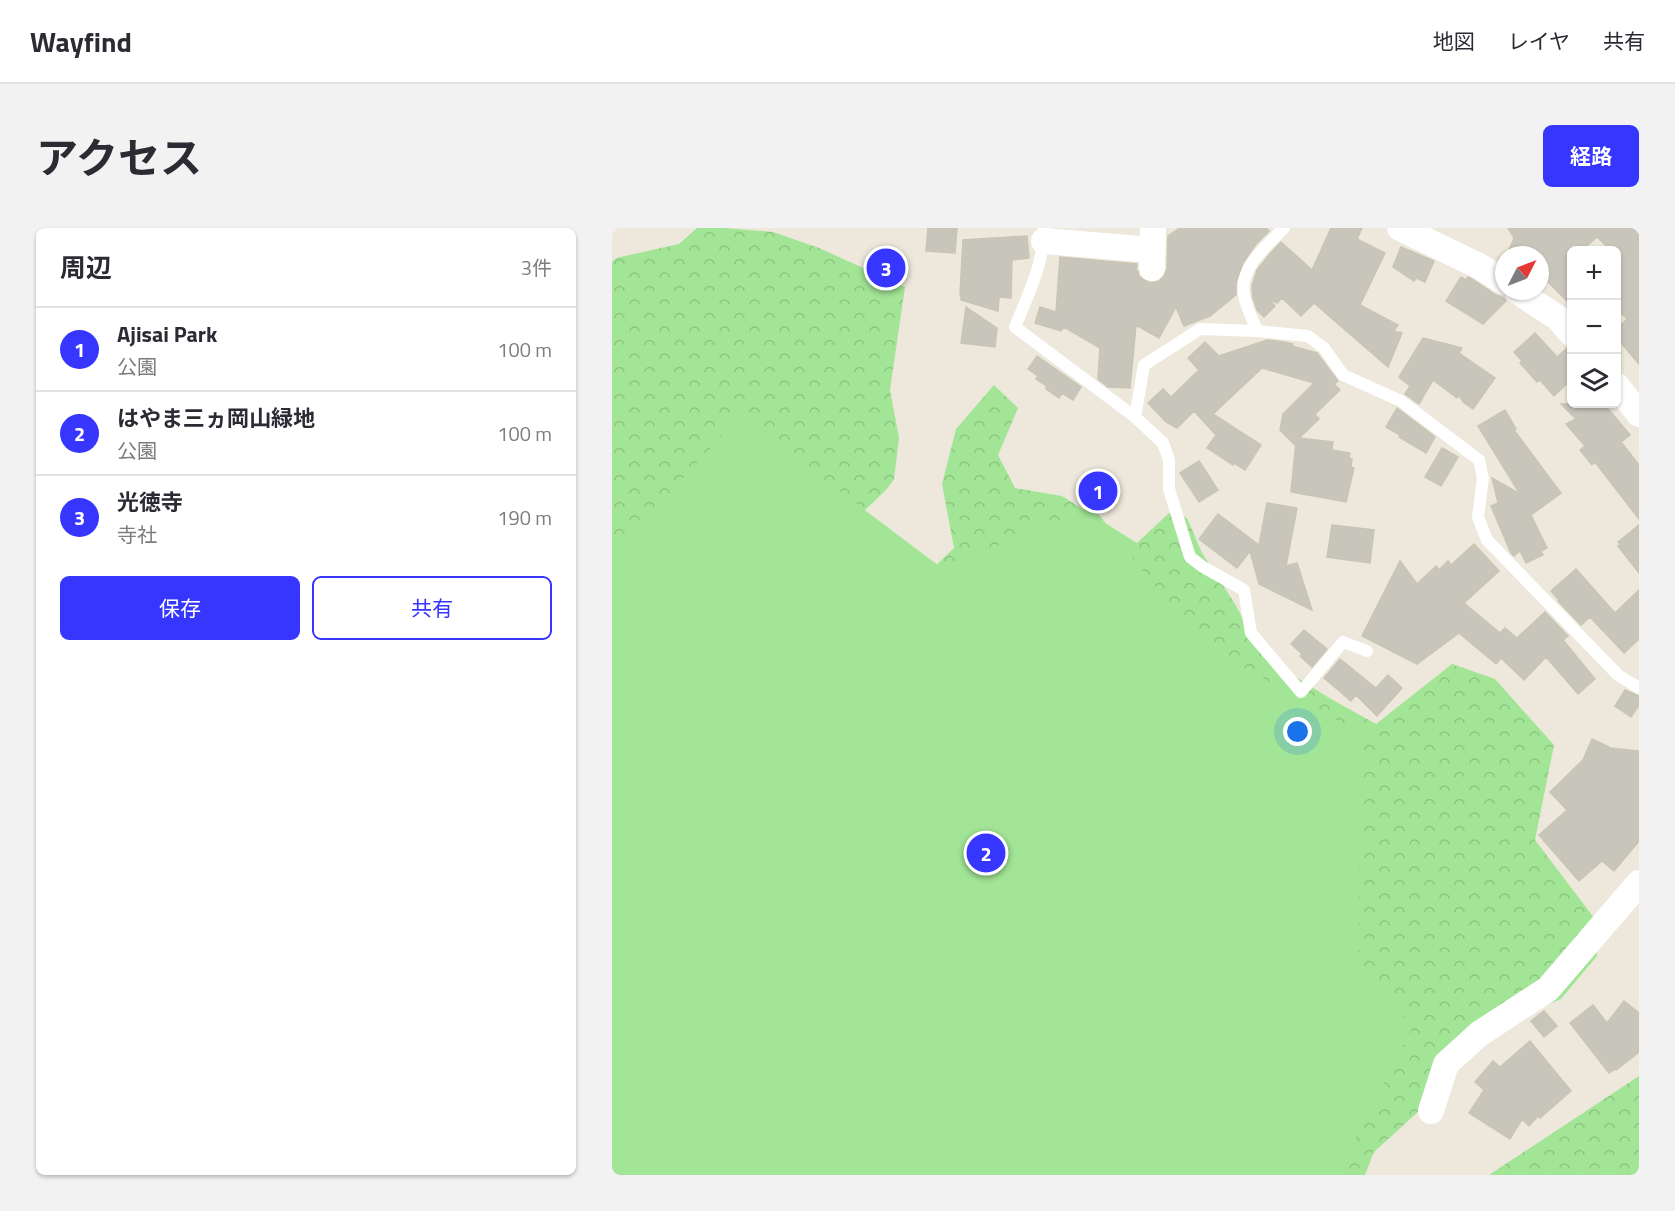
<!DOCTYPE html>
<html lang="ja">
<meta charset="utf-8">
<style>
body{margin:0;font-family:"Titillium Web","Noto Sans JP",sans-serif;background:#f2f2f3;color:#2b2b33}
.controls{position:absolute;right:18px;top:18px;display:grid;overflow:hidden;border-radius:9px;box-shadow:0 2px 4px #0004}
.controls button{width:54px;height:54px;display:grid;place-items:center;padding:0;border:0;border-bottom:2px solid #e1e1e2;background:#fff;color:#2b2b33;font:30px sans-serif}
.compass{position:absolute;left:883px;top:18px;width:54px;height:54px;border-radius:50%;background:#fff;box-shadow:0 2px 4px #0004;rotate:48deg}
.you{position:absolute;left:686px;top:504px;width:21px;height:21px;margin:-15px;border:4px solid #fff;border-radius:50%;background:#1a73e8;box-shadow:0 0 0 9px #1a73e833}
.badge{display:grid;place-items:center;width:39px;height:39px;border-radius:50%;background:#3636ff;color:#fff;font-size:20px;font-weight:700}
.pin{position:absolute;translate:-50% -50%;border:3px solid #fff;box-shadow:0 2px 6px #0006}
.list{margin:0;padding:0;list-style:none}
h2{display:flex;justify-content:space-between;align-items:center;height:78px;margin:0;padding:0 24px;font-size:26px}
h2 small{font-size:20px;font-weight:400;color:#7c7c81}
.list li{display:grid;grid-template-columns:39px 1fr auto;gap:18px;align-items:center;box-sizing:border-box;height:84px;padding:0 24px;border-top:2px solid #e1e1e2}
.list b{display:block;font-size:22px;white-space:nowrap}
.list p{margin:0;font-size:20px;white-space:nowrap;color:#7c7c81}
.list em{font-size:20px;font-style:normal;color:#7c7c81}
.actions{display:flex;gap:12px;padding:18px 24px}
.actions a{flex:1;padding:14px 0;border:2px solid #3636ff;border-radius:9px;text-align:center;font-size:21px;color:#3636ff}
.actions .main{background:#3636ff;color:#fff}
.icon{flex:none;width:33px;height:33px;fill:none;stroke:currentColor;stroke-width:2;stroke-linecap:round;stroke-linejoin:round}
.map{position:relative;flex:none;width:1027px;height:947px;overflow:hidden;border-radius:9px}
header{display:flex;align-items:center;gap:36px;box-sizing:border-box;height:84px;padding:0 30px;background:#fff;border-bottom:2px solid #e1e1e2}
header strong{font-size:28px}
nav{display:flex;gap:33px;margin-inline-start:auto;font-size:21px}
.intro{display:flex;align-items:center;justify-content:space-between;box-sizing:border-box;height:144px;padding:0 36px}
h1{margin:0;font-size:42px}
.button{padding:15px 27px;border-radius:9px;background:#3636ff;color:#fff;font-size:21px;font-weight:700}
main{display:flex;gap:36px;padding:0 36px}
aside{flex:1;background:#fff;border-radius:9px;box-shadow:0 2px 4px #0004}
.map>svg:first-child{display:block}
.forest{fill:url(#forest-crowns)}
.park{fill:#a2e596}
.building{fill:#c8c5bb;stroke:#c8c5b5;stroke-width:1.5}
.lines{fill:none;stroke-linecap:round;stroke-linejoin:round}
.service{stroke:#fff;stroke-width:12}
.minor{stroke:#fff;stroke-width:26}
</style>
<header>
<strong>Wayfind</strong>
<nav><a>地図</a><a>レイヤ</a><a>共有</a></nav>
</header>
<div class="intro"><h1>アクセス</h1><a class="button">経路</a></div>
<main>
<aside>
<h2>周辺<small>3件</small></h2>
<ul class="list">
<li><span class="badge">1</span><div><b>Ajisai Park</b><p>公園</p></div><em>100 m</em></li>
<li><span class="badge">2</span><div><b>はやま三ヵ岡山緑地</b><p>公園</p></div><em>100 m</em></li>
<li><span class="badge">3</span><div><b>光徳寺</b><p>寺社</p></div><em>190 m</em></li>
</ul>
<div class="actions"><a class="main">保存</a><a>共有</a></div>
</aside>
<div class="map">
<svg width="1027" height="947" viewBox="0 0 1027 947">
<defs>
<pattern id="forest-crowns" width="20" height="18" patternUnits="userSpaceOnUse" patternTransform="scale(1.5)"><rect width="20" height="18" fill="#a2e596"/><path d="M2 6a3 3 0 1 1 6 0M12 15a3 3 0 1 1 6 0" fill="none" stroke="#8cc581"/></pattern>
</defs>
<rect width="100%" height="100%" fill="#ede8db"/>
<path class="forest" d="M85 0H112L161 4 207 20 293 59 278 162 287 210 282 251 275 261 227 307 316 345 342 320 330 256 344 201 382 157 406 180 386 227 403 260 450 268 525 315 557 285 575 290 590 325 623 376 651 429 719 471 764 496 840 436 883 451 942 517 923 612 983 691 985 728 949 771 852 810 808 882 762 924 753 947H0V34L4 30 67 16Z
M1027 848V947H878L880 945Z"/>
<path class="park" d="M128 188 331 341 480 278 586 413 749 506 746 745 801 799 724 947H0V328Z"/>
<path class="building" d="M316 0H345L343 25 314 23Z
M568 0H654L657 3 644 16 631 35 624 55V67L598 88 572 98 564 79 547 110 524 97 518 160 496 159 486 151 488 120 452 99 449 103 423 95 428 79 444 84 448 29 525 36 524 45 526 43 527 48 532 52 539 55 547 53 552 48 555 41 556 8Z
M719 0H750L745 11 773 25 748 77 786 97 782 103 790 105 776 139 702 75 689 88 670 70 665 75 657 71 663 78 652 89 645 82 641 70 640 58 645 42 657 27 669 14 700 42Z
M896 0H1027V136L1005 110V101L1015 91 1005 81V22H999L985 9 970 22H960V78L928 46V27H895L902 10Z
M415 8 417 30 400 32 399 70 387 69 386 83 349 72V67H348L351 12Z
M789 19 822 33 813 54 804 50 802 53 781 39Z
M849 49 854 52 856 49 860 51 884 67 892 70 894 73 871 96 834 73Z
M354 79 385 100 383 119 349 115Z
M923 105 945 129 955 120 960 121V151L942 168 928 152 925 154 908 135 910 133 902 124Z
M811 110 850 120 847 125 883 150 861 181 851 174 847 167 845 170 821 152 807 176 793 166 798 158 787 149Z
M655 112 672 114 681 116 680 118 705 125 726 153 722 156 728 162 703 186 707 191 687 210 721 214 720 222 738 225 737 230 740 231 739 239 742 240 734 274 679 264 684 213 682 216 668 202 671 186 702 155 650 140 601 186 649 217 633 242 622 235 621 237 595 220 604 207 582 183 565 200 554 194 536 175 551 161 559 169 587 142 576 130 593 114 607 128Z
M425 128 469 159 461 172 450 165 447 170 434 161 435 158 424 151 426 148 416 141Z
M949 176H992L1018 207 1009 214 1027 237V291L983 234 980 237 968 222 973 218 954 196 964 191Z
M785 180 823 209 814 225 787 209 788 207 774 199Z
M893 182 904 201 902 202 949 265 919 287 935 320 929 323 931 327 914 335 908 323 902 328 899 325 879 278 886 275 880 250 908 266 866 198Z
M830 220 846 229 829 258 813 249Z
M587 233 606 262 587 274 568 245Z
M655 275 685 280 674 338 685 335 700 382 647 356 638 323 625 340 587 311 606 286 647 317Z
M720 297 762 302 758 335 715 329Z
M1027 297V345L1006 318 1008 316 1006 314Z
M862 316 887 343 852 375 888 405 893 400 905 410 933 384 956 408 951 412 983 451 966 466 934 429 912 452 889 430 884 436 847 405 805 436 750 408 788 333 805 356 824 338 827 342 836 333 839 337Z
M964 341 1003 385 1027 362V411L1012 425 978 389 969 397 946 373 947 372 939 363Z
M692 402 715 421 700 439 688 428 690 426 679 416Z
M728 431 764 460 776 447 790 460 765 488 744 467 739 473 712 450Z
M1013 462 1027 468V477L1019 489 1003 478Z
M980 511 997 519V520L1027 523V613L1002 643 990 633 967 653 927 607 955 582 938 564 971 532Z
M1012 773 1027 785V824L1004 842 1003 841 997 845 958 795 981 777 995 795Z
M932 783 945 798 932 809 919 793Z
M918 813 959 863 928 890 926 888 917 898 910 891 898 911 857 885 872 862 863 854 881 833 888 839Z"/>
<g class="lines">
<path class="service" d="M432 0C432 35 416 67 403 99L523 189 551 215 557 232V261L578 329 591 339 632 362 639 405 689 464 731 414 755 423
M672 0C655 18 627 39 632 67 634 79 641 92 645 103L696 108 712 120 731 147 789 173 867 232 871 250 866 289 875 312 1006 447 1027 460
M523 189 532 137 588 101 645 103"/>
<path class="minor" d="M788 0 867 38 892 54
M432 13 540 22
M540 40 541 0
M905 63 946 90 960 106
M1005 158 1027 186
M819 883 834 836 867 806 936 761 1027 655"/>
</g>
</svg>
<div class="controls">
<button>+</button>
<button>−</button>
<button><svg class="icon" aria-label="layers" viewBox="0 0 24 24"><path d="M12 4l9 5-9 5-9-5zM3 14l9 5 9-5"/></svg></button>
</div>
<svg class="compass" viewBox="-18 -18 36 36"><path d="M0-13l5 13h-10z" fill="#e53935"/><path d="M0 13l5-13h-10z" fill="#7c7c81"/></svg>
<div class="you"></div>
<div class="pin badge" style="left:486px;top:263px">1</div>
<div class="pin badge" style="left:374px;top:625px">2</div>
<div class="pin badge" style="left:274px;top:40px">3</div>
</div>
</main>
